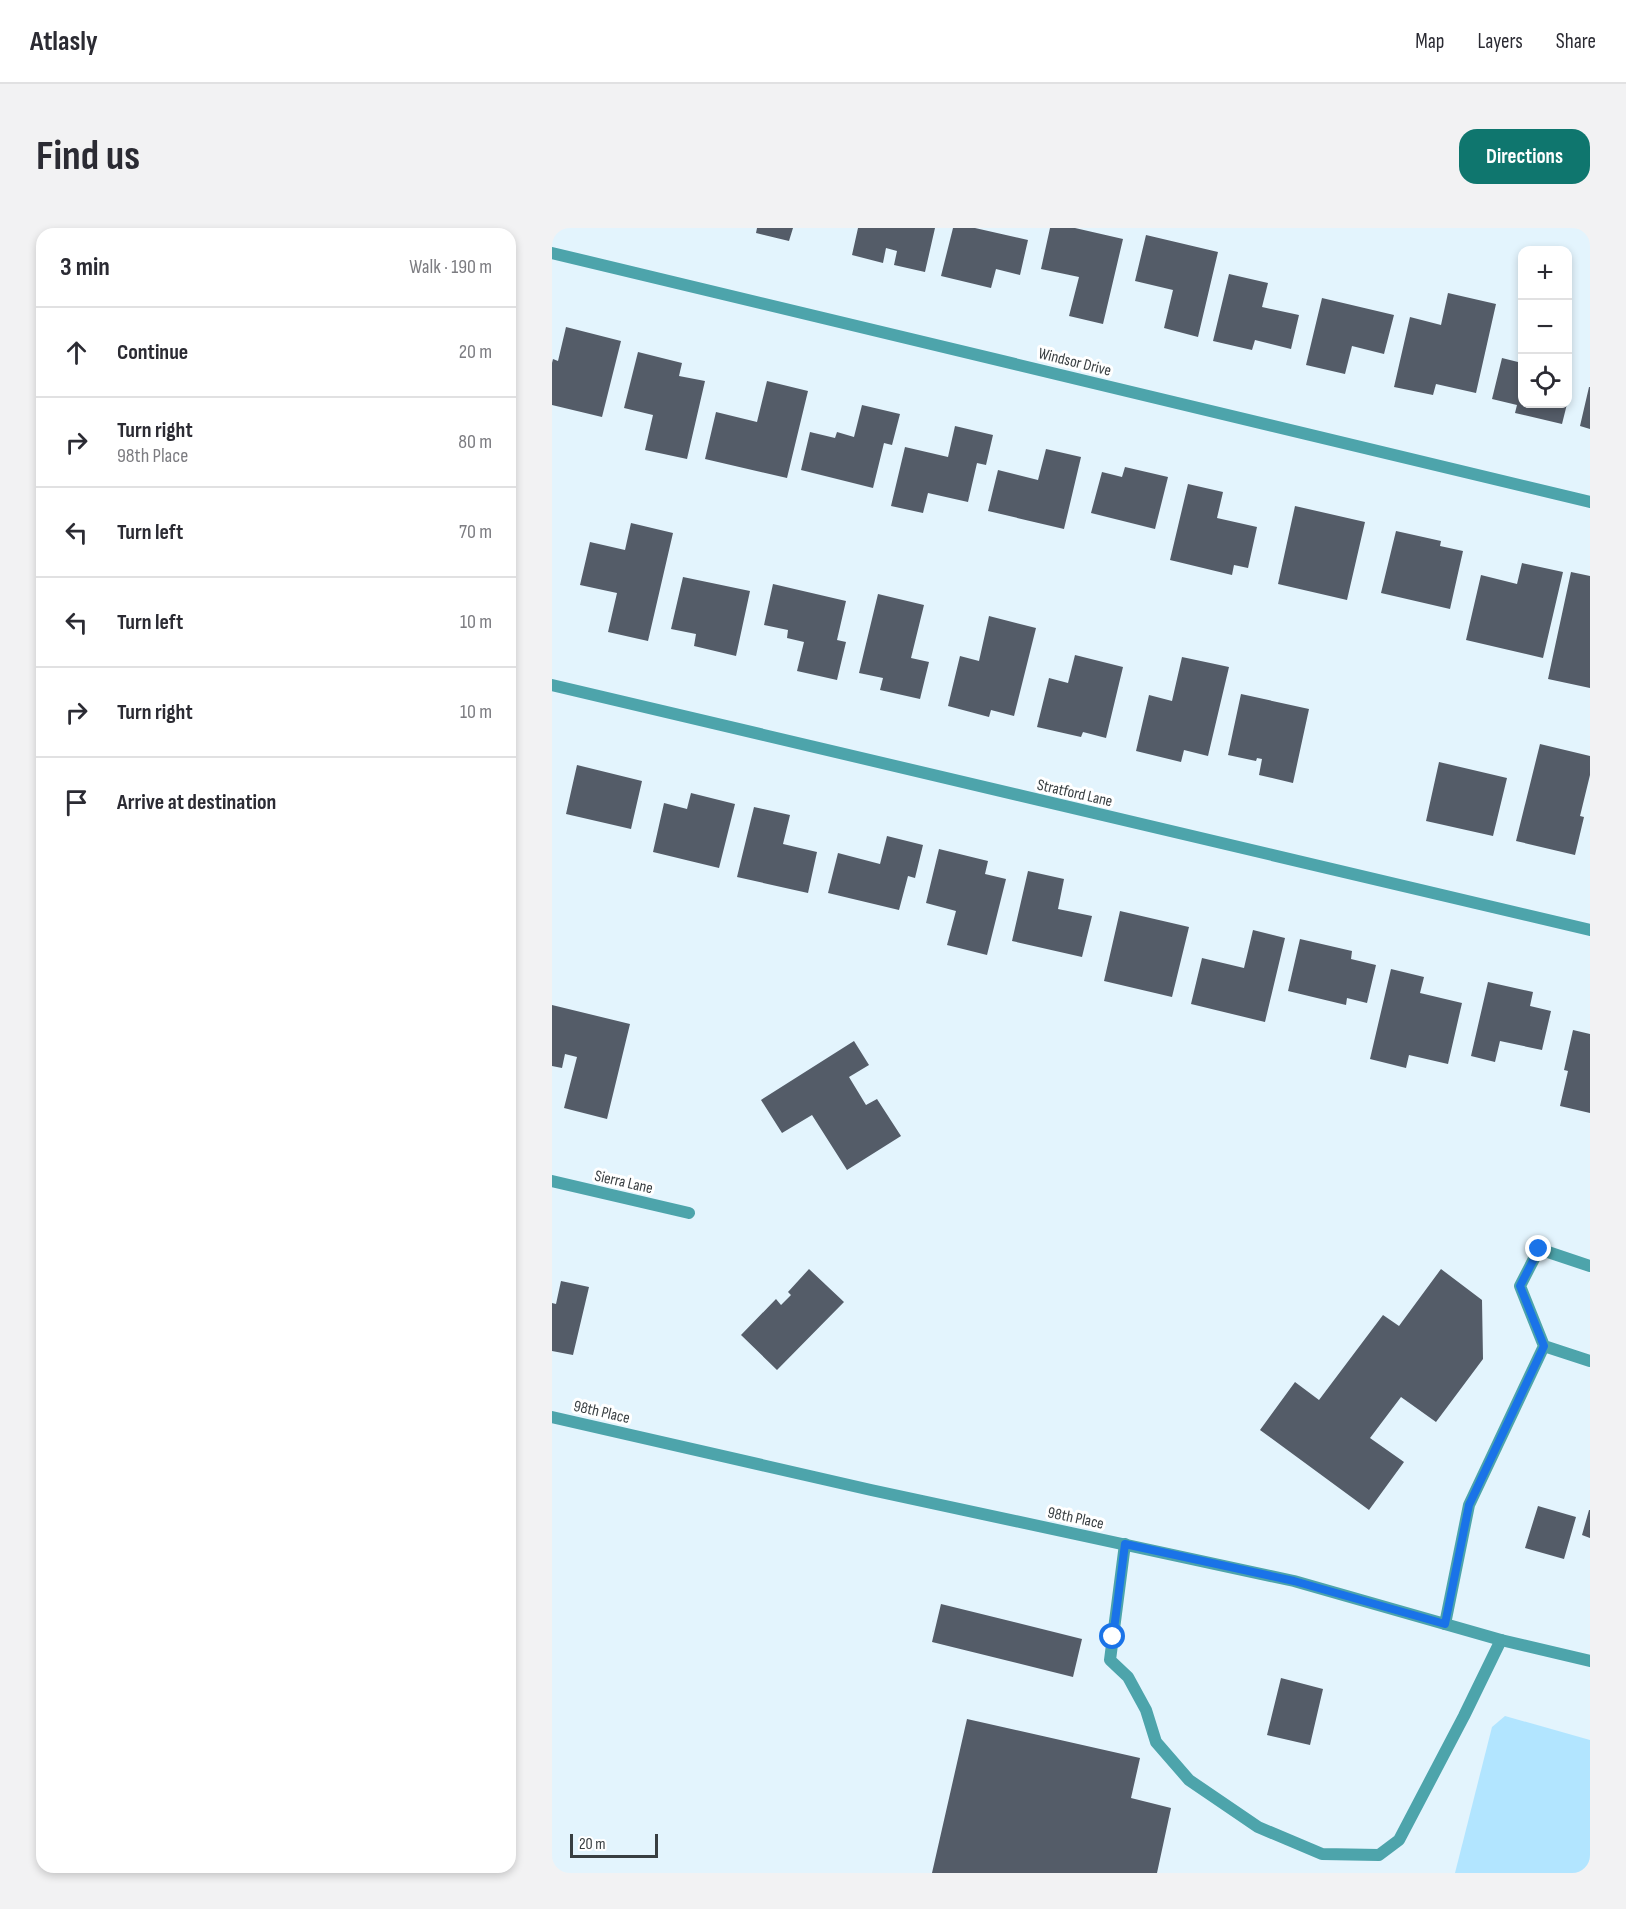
<!DOCTYPE html>
<meta charset="utf-8">
<style>
body{margin:0;font-family:"Sofia Sans Condensed",sans-serif;background:#f2f2f3;color:#2b2b33}
.controls{position:absolute;right:18px;top:18px;display:grid;overflow:hidden;border-radius:12px;box-shadow:0 3px 9px #0003}
.controls button{width:54px;height:54px;display:grid;place-items:center;padding:0;border:0;border-bottom:2px solid #e1e1e2;background:#fff;color:#2b2b33;font:30px sans-serif}
.scale{position:absolute;left:18px;bottom:15px;width:88px;box-sizing:border-box;padding-left:6px;border:3px solid #383e41;border-top:0;font-size:16px;line-height:21px;white-space:nowrap;color:#383e41;-webkit-text-stroke:4px #fff;paint-order:stroke}
.stop{position:absolute;width:18px;height:18px;margin:-14px;border:4px solid #1a73e8;border-radius:50%;background:#fff}
.stop.end{background:#1a73e8;border-color:#fff;box-shadow:0 2px 6px #0008}
.list{margin:0;padding:0;list-style:none}
h2{display:flex;justify-content:space-between;align-items:center;height:78px;margin:0;padding:0 24px;font-size:26px}
h2 small{font-size:20px;font-weight:400;color:#7c7c81}
.list li{display:grid;grid-template-columns:39px 1fr auto;gap:18px;align-items:center;box-sizing:border-box;height:90px;padding:0 24px;border-top:2px solid #e1e1e2}
.list b{display:block;font-size:22px;white-space:nowrap}
.list p{margin:0;font-size:20px;white-space:nowrap;color:#7c7c81}
.list em{font-size:20px;font-style:normal;color:#7c7c81}
.icon{flex:none;width:33px;height:33px;fill:none;stroke:currentColor;stroke-width:2;stroke-linecap:round;stroke-linejoin:round}
.map{position:relative;flex:none;width:1038px;height:1645px;overflow:hidden;border-radius:18px}
header{display:flex;align-items:center;gap:36px;box-sizing:border-box;height:84px;padding:0 30px;background:#fff;border-bottom:2px solid #e1e1e2}
header strong{font-size:28px}
nav{display:flex;gap:33px;margin-inline-start:auto;font-size:21px}
.intro{display:flex;align-items:center;justify-content:space-between;box-sizing:border-box;height:144px;padding:0 36px}
h1{margin:0;font-size:42px}
.button{padding:15px 27px;border-radius:18px;background:#0f766e;color:#fff;font-size:21px;font-weight:700}
main{display:flex;gap:36px;padding:0 36px}
aside{flex:1;background:#fff;border-radius:18px;box-shadow:0 3px 9px #0003}
.map>svg:first-child{display:block}
.green{fill:#b2e5ff}
.building{fill:#545c68}
.lines{fill:none;stroke-linecap:round;stroke-linejoin:round}
.lane{stroke:#4da4ab;stroke-width:12}
.street{stroke:#4da4ab;stroke-width:12}
.route{stroke:#1a73e8;stroke-width:8}
.labels{text-anchor:middle;stroke-width:6;stroke-linejoin:round;paint-order:stroke}
.street-label{font-size:16px;fill:#383e41;stroke:#fff}
</style>
<header>
<strong>Atlasly</strong>
<nav><a>Map</a><a>Layers</a><a>Share</a></nav>
</header>
<div class="intro"><h1>Find us</h1><a class="button">Directions</a></div>
<main>
<aside>
<h2>3 min<small>Walk · 190 m</small></h2>
<ul class="list">
<li><svg class="icon" aria-label="ahead" viewBox="0 0 24 24"><path d="M12 20V5M6 11l6-6 6 6"/></svg><div><b>Continue</b></div><em>20 m</em></li>
<li><svg class="icon" aria-label="right" viewBox="0 0 24 24"><path d="M7 20v-9h11M14 6l5 5-5 5"/></svg><div><b>Turn right</b><p>98th Place</p></div><em>80 m</em></li>
<li><svg class="icon" aria-label="left" viewBox="0 0 24 24"><path d="M17 20v-9H6M10 6l-5 5 5 5"/></svg><div><b>Turn left</b></div><em>70 m</em></li>
<li><svg class="icon" aria-label="left" viewBox="0 0 24 24"><path d="M17 20v-9H6M10 6l-5 5 5 5"/></svg><div><b>Turn left</b></div><em>10 m</em></li>
<li><svg class="icon" aria-label="right" viewBox="0 0 24 24"><path d="M7 20v-9h11M14 6l5 5-5 5"/></svg><div><b>Turn right</b></div><em>10 m</em></li>
<li><svg class="icon" aria-label="arrive" viewBox="0 0 24 24"><path d="M6 21V4h12l-3 4 3 4H6"/></svg><div><b>Arrive at destination</b></div></li>
</ul>
</aside>
<div class="map">
<svg width="1038" height="1645" viewBox="0 0 1038 1645">
<rect width="100%" height="100%" fill="#e3f4fd"/>
<path class="green" d="M953 1488 1038 1512V1645H903L940 1499Z"/>
<path class="building" d="M205 0H241L237 13 204 5Z
M306 0H383L373 44 342 37 345 23 334 20 331 35 300 27Z
M401 0H423L476 12 468 47 444 41 439 60 389 48Z
M498 0H523L571 11 551 96 517 88 527 49 489 41Z
M594 7 666 24 646 109 612 100 621 62 583 53Z
M677 46 716 55 710 79 747 87 739 121 703 112 700 122 661 113Z
M896 65 944 76 924 165 884 156 881 167 842 159 858 89 889 97Z
M770 70 842 87 832 126 800 118 793 146 754 137Z
M14 99 69 113 50 189 0 177V135L1 131 6 133Z
M86 124 130 135 127 148 153 153 135 231 93 222 101 187 72 180Z
M950 130 970 135V176H1015L1010 196 963 185 965 177 940 171Z
M215 153 256 163 235 250 153 231 164 184 205 194Z
M1037 159H1038V201L1028 198Z
M310 177 348 186 340 217 332 215 321 260 249 242 258 204 283 210 285 204 302 209Z
M403 198 441 207 434 237 425 235 416 274 376 265 371 285 339 278 353 219 396 229Z
M494 221 529 229 512 301 436 283 446 242 486 252Z
M573 239 616 249 603 301 539 285 550 244 570 249Z
M636 256 671 264 665 290 705 299 696 340 682 337 680 347 618 332Z
M743 278 813 294 795 372 726 356Z
M79 295 121 305 96 413 56 404 65 365 28 357 38 314 73 322Z
M844 303 889 313 888 318 911 323 898 381 829 365Z
M970 335 1011 344 991 430 914 412 929 347 965 356Z
M1019 344 1038 348V460L996 451Z
M131 349 198 363 184 428 142 418 144 406 119 401Z
M221 356 294 373 285 412 294 414 285 452 245 443 252 414 235 410 236 402 212 397Z
M326 366 372 377 359 430 377 434 368 471 328 462 331 450 307 445Z
M437 388 484 400 462 488 439 482 437 489 396 478 408 428 427 433Z
M523 427 571 439 554 510 531 504 529 509 485 499 497 450 516 455Z
M630 429 677 439 656 528 632 522 629 534 584 523 597 467 620 473Z
M689 466 757 481 741 555 707 547 710 531 705 530 704 533 676 527Z
M988 516 1038 528V547L1028 588 1032 589 1023 627 964 613Z
M887 534 955 550 941 608 874 593Z
M25 537 90 553 79 601 14 586Z
M139 565 183 576 167 640 101 624 112 575 135 581Z
M202 579 238 587 231 616 265 624 256 665 185 649Z
M335 608 371 617 363 650 356 648 347 682 276 665 286 625 328 636Z
M387 621 436 633 433 646 454 651 435 727 395 717 404 683 374 675Z
M476 643 512 651 506 681 540 688 530 729 460 713Z
M568 683 637 699 620 769 552 753Z
M701 702 733 710 713 794 639 776 650 730 692 740Z
M748 711 800 723 799 731 824 737 815 775 795 770 794 777 736 763Z
M839 741 872 749 868 765 910 775 896 836 857 827 854 840 818 831Z
M936 754 981 764 978 778 999 783 990 822 948 813 943 834 919 828Z
M0 777 78 796 55 891 12 880 25 829 13 826 10 840 0 838Z
M1021 802 1038 806V885L1008 878 1016 843 1012 842Z
M302 813 317 837 297 849 314 877 325 871 349 908 295 942 260 887 230 905 209 872Z
M257 1041 292 1074 225 1142 189 1107 224 1071 229 1077 239 1067 236 1064Z
M889 1041 930 1072 931 1131 884 1194 849 1169 818 1210 852 1234 817 1282 708 1202 743 1154 767 1172 831 1087 847 1098Z
M9 1053 37 1059 21 1127 0 1123V1075L4 1076Z
M986 1278 1024 1289 1012 1331 973 1320Z
M1037 1282H1038V1310L1030 1307Z
M389 1376 530 1411 521 1449 380 1414Z
M729 1450 771 1461 758 1517 715 1507Z
M415 1491 588 1530 579 1570 619 1580 605 1645H380Z"/>
<g class="lines">
<path class="lane" d="M992 1118 968 1058 987 1021 1038 1038
M573 1316 558 1432 576 1449 594 1482 604 1514 637 1552 706 1599 770 1626 827 1627 847 1612 912 1488 949 1412
M893 1396 917 1277 992 1118 1038 1133"/>
<path class="street" d="M0 25 1038 274
M0 457 1038 702
M0 953 137 985
M0 1189 319 1262 742 1353 949 1412 1038 1433"/>
</g>
<g class="lines">
<path class="route" d="M561 1409 573 1316 742 1353 893 1396 917 1277 992 1118 968 1058 987 1021"/>
</g>
<g class="labels">
<g class="street-label">
<text transform="translate(523 133) rotate(14)" y="6">Windsor Drive</text>
<text transform="translate(523 564) rotate(13)" y="6">Stratford Lane</text>
<text transform="translate(72 953) rotate(13)" y="6">Sierra Lane</text>
<text transform="translate(50 1183) rotate(13)" y="6">98th Place</text>
<text transform="translate(524 1289) rotate(12)" y="6">98th Place</text>
</g>
</g>
</svg>
<div class="controls">
<button>+</button>
<button>−</button>
<button><svg class="icon" aria-label="locate" viewBox="0 0 24 24"><circle cx="12" cy="12" r="6"/><path d="M12 2v4M12 18v4M2 12h4M18 12h4"/></svg></button>
</div>
<div class="scale">20 m</div>
<div class="stop" style="left:561px;top:1409px"></div>
<div class="stop end" style="left:987px;top:1021px"></div>
</div>
</main>
